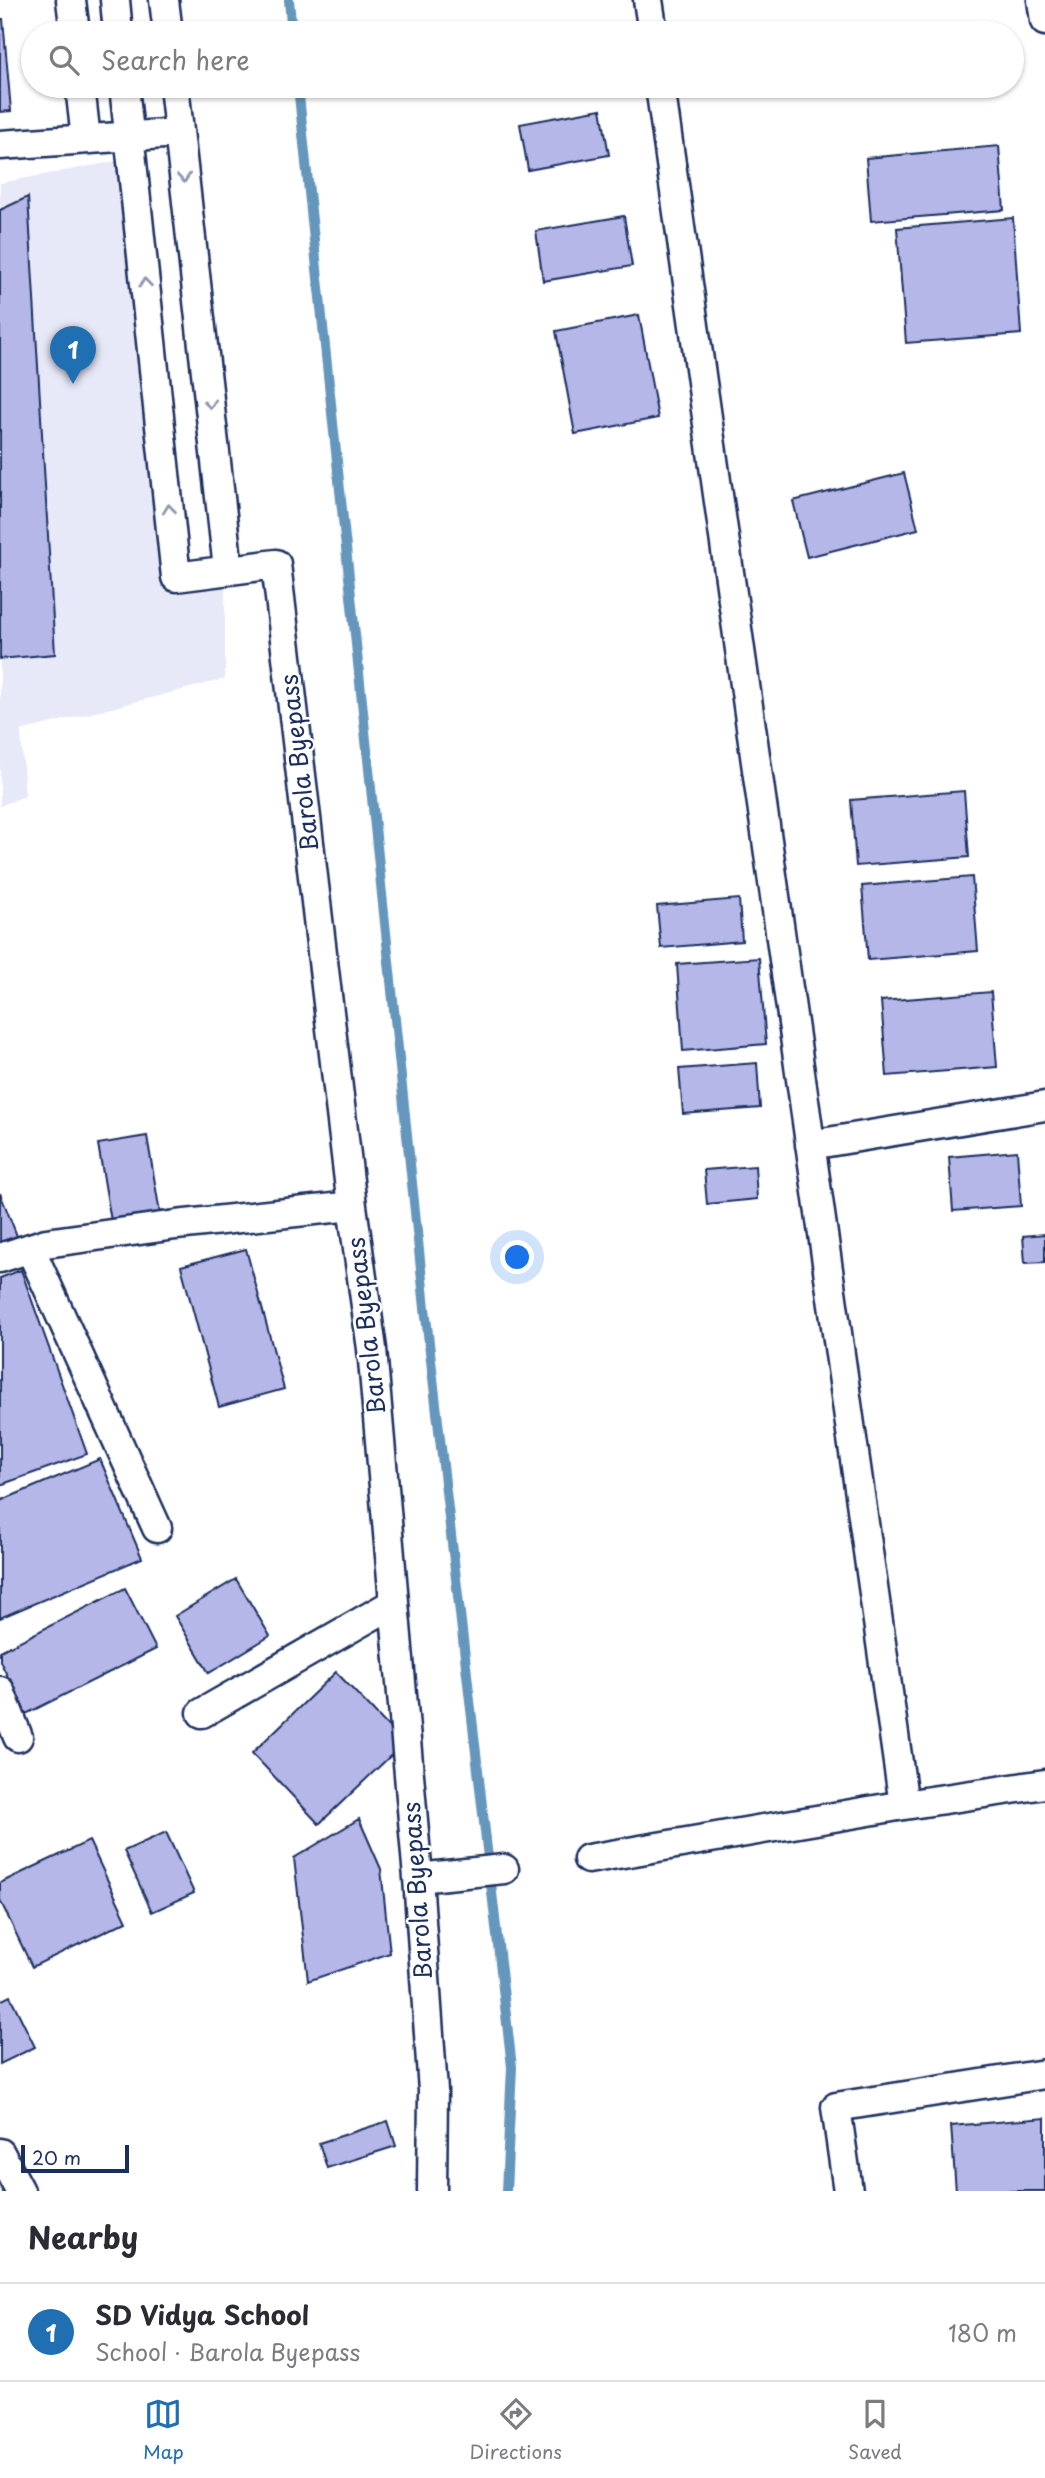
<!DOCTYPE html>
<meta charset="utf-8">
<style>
body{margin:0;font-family:"Playpen Sans",sans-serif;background:#f7f7f7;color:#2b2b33}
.scale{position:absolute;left:21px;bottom:18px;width:108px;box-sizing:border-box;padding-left:7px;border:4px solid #1b2f5e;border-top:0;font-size:19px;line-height:24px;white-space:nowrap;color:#1b2f5e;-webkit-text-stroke:5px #fff;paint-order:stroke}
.you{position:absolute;left:518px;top:1258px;width:24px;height:24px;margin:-18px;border:5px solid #fff;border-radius:50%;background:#1a73e8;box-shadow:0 0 0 10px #1a73e833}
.badge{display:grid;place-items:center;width:46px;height:46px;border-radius:50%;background:#1f6fb2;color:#fff;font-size:23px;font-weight:700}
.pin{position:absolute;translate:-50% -58px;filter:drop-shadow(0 2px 4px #0008)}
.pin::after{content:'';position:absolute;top:37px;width:24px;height:21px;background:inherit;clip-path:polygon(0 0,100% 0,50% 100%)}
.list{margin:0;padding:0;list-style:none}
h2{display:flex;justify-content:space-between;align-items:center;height:91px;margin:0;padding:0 28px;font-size:30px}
h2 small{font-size:23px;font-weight:400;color:#7c7c81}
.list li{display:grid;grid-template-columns:46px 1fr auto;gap:21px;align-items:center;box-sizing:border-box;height:98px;padding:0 28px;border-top:2px solid #e1e1e2}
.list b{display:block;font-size:26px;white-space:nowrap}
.list p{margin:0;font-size:23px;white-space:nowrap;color:#7c7c81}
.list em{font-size:23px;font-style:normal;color:#7c7c81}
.icon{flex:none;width:38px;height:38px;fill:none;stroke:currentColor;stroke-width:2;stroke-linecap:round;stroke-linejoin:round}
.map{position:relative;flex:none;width:1045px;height:2191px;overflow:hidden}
.search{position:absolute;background:#fff;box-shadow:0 2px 5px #0004;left:21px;right:21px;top:21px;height:77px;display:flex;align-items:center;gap:18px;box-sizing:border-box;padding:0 24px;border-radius:38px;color:#7c7c81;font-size:26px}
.sheet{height:189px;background:#fff}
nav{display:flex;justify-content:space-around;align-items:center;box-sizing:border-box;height:98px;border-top:2px solid #e1e1e2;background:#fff;font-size:19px;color:#7c7c81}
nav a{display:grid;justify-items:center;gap:4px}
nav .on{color:#1f6fb2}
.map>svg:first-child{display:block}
.built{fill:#e8e9f8}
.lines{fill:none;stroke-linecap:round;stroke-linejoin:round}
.stream{stroke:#6596bb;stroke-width:10}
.building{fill:#b4b7e8;stroke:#1b2f5e;stroke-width:2}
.minor-casing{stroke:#1b2f5e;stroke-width:33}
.minor{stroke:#fff;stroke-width:28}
.oneway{stroke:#8d97ae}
.labels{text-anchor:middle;stroke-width:5;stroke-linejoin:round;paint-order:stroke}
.street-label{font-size:24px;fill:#1b2f5e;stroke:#fff}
</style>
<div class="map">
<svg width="1045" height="2191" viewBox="0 0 1045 2191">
<rect width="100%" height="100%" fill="#fff"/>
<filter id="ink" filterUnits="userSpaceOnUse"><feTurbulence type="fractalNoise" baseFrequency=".0143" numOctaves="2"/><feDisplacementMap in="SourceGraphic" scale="14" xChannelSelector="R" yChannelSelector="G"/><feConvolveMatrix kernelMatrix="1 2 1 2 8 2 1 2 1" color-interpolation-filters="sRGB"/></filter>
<g filter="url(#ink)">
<path class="built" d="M117 161 173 595 225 586V679L21 731 25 796 0 806V183Z"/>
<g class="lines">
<path class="stream" d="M289 0 292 33
M298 86 425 1308 512 2067 506 2191"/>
</g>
<path class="building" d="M0 19H3L11 111 0 112Z
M601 109 609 155 528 170 520 124Z
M999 146 1004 210 871 221 866 158Z
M28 197 55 654 0 659V210Z
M624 216 632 266 543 281 536 231Z
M1013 218 1021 334 906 343 897 228Z
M639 315 658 418 575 434 556 331Z
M904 473 918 529 807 557 793 501Z
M964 791 969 857 856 866 851 800Z
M972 877 978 951 868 960 862 886Z
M739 899 742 941 661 948 657 906Z
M759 958 766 1044 683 1051 677 964Z
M991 992 997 1067 887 1076 881 1001Z
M757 1063 760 1108 683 1114 679 1069Z
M147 1136 161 1219 112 1227 98 1144Z
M1017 1151 1021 1206 953 1211 949 1157Z
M755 1166 757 1199 707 1204 704 1170Z
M0 1193 17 1236 0 1243Z
M1045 1234V1262L1025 1263 1023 1236Z
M246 1249 284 1389 219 1407 181 1266Z
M21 1270 87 1454 0 1485V1278Z
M100 1459 142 1558 0 1618V1501Z
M236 1579 270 1636 209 1673 175 1616Z
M125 1588 156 1649 26 1714 0 1661V1651Z
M336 1672 404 1743 319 1824 252 1753Z
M359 1819 381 1869 390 1953 308 1981 294 1858Z
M166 1832 194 1893 152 1912 124 1851Z
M89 1841 127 1921 32 1967 0 1900V1883Z
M10 1996 35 2047 0 2064V2001Z
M1045 2118V2191H956L951 2126Z
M388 2121 396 2146 327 2168 319 2143Z"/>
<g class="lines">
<defs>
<path id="minor" d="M71 0 75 33
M115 0 118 33
M164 0 168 33
M648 0 653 33
M1042 0 1045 21
M80 86 86 139
M124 86 176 577 276 564 352 1206 372 1349 418 1878 433 2091 432 2191
M174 86 228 569
M660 86 904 1805
M0 145 179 133
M810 1145 1045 1106
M30 1248 157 1528
M0 1258 46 1243 176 1225 352 1206
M0 1691 18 1737
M202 1713 394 1603
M588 1859 904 1805 1045 1784
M418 1878 504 1869
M0 2153 20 2191
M848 2191 836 2107 1045 2074"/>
</defs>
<use href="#minor" class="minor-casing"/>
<use href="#minor" class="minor"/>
</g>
<defs><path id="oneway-chevron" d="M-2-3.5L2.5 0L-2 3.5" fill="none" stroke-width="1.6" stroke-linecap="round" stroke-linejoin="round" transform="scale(1.75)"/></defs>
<g class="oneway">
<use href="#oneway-chevron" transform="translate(184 178) rotate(84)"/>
<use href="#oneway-chevron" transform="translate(145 283) rotate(-96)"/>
<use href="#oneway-chevron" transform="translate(210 404) rotate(84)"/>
<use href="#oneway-chevron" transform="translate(169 509) rotate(-96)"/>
</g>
</g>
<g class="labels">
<g class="street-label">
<text transform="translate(300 763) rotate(-97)" y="8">Barola Byepass</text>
<text transform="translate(367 1326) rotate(-97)" y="8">Barola Byepass</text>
<text transform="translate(418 1891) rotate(-94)" y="8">Barola Byepass</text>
</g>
</g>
</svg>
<div class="scale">20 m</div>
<div class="you"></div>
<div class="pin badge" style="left:73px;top:384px">1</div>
<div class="search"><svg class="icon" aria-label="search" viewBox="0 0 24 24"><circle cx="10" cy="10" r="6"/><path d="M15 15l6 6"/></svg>Search here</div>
</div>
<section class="sheet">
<h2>Nearby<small></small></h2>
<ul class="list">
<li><span class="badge">1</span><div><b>SD Vidya School</b><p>School · Barola Byepass</p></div><em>180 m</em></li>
</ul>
</section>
<nav>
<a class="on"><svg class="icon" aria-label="map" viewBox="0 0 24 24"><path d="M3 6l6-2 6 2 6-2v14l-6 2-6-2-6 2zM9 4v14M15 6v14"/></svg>Map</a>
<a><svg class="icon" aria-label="directions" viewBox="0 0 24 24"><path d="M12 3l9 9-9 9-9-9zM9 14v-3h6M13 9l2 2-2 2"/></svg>Directions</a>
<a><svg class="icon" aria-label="saved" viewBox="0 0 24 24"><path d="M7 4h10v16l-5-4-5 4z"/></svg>Saved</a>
</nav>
